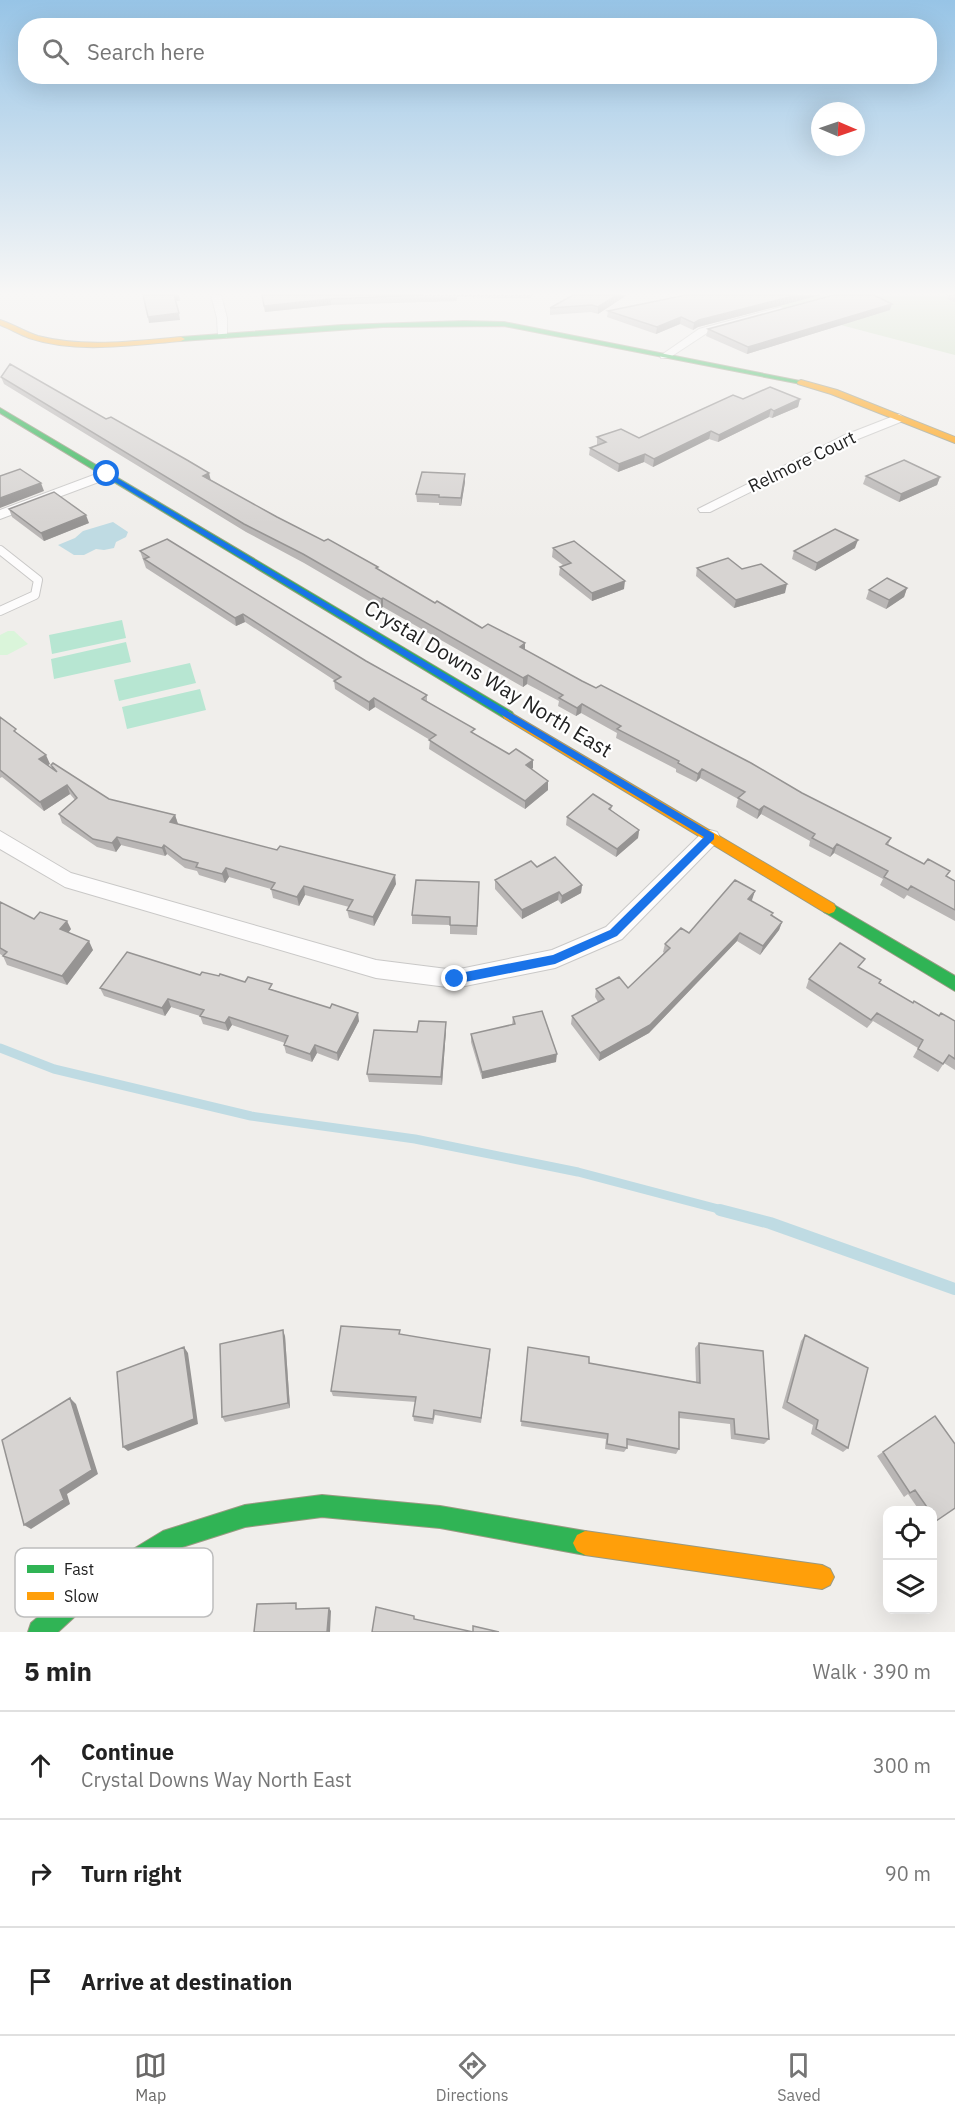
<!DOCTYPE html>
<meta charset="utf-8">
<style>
body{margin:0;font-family:"IBM Plex Sans",sans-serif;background:#f6f6f6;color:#222}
.controls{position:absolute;right:18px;bottom:18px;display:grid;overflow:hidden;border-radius:12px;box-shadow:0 6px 24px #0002}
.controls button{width:54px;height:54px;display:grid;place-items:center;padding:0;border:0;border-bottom:2px solid #e0e0e0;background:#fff;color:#222;font:30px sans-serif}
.compass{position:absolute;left:811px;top:102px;width:54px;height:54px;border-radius:50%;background:#fff;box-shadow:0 6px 24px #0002;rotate:92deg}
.stop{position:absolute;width:18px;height:18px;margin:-14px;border:4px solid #1a73e8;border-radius:50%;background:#fff}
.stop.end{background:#1a73e8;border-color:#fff;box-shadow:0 2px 6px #0008}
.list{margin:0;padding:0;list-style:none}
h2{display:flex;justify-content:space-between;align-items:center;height:78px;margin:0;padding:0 24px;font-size:26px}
h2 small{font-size:20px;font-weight:400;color:#767676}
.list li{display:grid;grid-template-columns:39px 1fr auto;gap:18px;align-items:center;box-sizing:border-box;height:108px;padding:0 24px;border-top:2px solid #e0e0e0}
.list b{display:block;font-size:22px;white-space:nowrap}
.list p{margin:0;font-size:20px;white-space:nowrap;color:#767676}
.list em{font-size:20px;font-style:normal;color:#767676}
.icon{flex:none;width:33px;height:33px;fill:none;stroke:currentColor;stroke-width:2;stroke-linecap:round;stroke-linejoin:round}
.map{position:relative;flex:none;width:955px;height:1632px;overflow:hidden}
.search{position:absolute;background:#fff;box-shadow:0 6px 24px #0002;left:18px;right:18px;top:18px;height:66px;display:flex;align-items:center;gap:15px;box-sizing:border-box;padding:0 21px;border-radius:24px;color:#767676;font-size:22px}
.sheet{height:402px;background:#fff}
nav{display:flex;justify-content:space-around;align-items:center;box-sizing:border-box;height:84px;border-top:2px solid #e0e0e0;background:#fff;font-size:16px;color:#767676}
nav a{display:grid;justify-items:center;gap:3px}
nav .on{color:#6a6968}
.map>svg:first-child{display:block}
.forest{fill:#cbdec1}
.park{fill:#daf5da}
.pitch{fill:#b7e6d2}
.water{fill:#bfdbe3}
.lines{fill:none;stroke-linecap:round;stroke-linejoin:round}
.stream-far1{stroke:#bfdbe3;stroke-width:9}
.stream{stroke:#bfdbe3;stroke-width:12}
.lane-casing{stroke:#c9c8c7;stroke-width:10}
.street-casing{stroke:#c9c8c7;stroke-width:2}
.fast-casing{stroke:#999a82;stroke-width:2}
.slow-casing{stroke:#999a82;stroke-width:2}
.lane{stroke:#fdfcfc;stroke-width:8}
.street{fill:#fdfcfc;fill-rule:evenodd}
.fast{fill:#30b455;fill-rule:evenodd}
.slow{fill:#ff9f0a;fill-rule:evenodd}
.wall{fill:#b9b6b5}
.shaded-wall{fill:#969493}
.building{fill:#d7d4d2;stroke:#969493;stroke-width:1.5}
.route{fill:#1a73e8}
.labels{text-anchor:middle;stroke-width:4.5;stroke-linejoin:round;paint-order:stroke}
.far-street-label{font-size:18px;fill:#222;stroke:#fff}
.street-label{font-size:21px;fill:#222;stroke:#fff}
.key{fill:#fff;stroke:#bdbdbd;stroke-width:1.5}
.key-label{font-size:16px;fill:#222}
</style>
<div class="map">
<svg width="955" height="1632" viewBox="0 0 955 1632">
<rect width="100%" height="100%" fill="#f0eeeb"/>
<path class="forest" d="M727 295H955V355L932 349Z"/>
<path class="park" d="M8 631H14L28 644 7 655H0V635Z"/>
<path class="pitch" d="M122 620 126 638 52 654 49 635Z
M126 642 131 662 54 679 51 659Z
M190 663 196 683 119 701 114 680Z
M200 689 206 710 127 729 122 707Z"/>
<path class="water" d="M113 522 128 532 126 537 116 542 114 548 104 550 96 549 84 555H74L58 545 75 538 83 531Z"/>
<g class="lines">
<path class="stream-far1" d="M0 1048 54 1069 251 1116 415 1139 578 1172 726 1211"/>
<path class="stream" d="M720 1210 770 1223 955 1289"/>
<defs>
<path id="lane" d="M0 550 38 580 35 595 0 611"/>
<path id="street" d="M211 295H221L227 318V338L218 336 217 318Z
M781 307 786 310 784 312 707 333 669 358H661L660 356 699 329Z
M899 414 905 418 903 421 853 441 710 512H700L698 509 845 435Z
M107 470 112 471 113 474 112 477 0 519V510Z
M710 830 717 832 720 837 717 842 622 939 555 968 455 988 376 978 65 887 0 849V831L71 873 376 960 455 970 552 950 606 927 703 832Z"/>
<path id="fast" d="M464 321 504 322 805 382 801 384 504 326 383 327 181 341 177 339 181 337 342 325Z
M0 408 512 712 514 715 512 718H504L0 413Z
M829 902 955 976V991L824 912 822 908 824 904Z
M322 1495 440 1506 585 1531 593 1535 597 1543 593 1551 585 1555 440 1528 322 1517 245 1527 176 1549 95 1598 58 1632H28L31 1623 79 1582 163 1531 245 1505Z"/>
<path id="slow" d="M0 320C13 324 25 332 38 336 85 348 134 341 181 337L185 339 181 341C132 345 77 354 29 338 19 334 10 329 0 325Z
M801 380 837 390 955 437V443L831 394 798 384 797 382Z
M508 711 834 904 836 908 834 912 829 914 824 912 504 718 502 715Z
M585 1531 822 1565 830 1569 834 1577 830 1585 822 1589 585 1555 577 1551 573 1543 577 1535Z"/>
</defs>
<use href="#lane" class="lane-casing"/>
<use href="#street" class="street-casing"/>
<use href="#fast" class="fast-casing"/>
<use href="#slow" class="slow-casing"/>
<use href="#lane" class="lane"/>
<use href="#street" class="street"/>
<use href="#fast" class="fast"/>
<use href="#slow" class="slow"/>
</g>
<path class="wall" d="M262 295H533L530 298 457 297V301L331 305 265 312Z
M573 295H627L598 314 591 312 550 315V308Z
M686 295H821L698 327 693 330 680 324 656 334 607 317 608 311Z
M948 295H955V302L947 299Z
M890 310 747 354 706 336 708 329Z
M1 377 211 480 277 517 379 570 435 603 525 650 582 681 891 838 888 845 955 881V921L907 895 904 899 880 885 883 879 834 853 830 857 809 846 810 841 761 814 757 819 736 807 738 799 700 778 696 782 676 772V769L616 738 617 733 581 713 576 716 558 706 559 701 527 684 523 687 383 607 381 608 304 563 246 532 4 384Z
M743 399H800L798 407 772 418 769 417 718 442 709 439 653 467 644 462 618 472 589 455 590 448 597 445V437L639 438Z
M866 476 940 477 937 485 899 502 863 484Z
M465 482 461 506 439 505V503L417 502 416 494Z
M9 509 89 523 44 541 12 517Z
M553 548 624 589 592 601 559 575 560 567 563 565 552 557Z
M855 548 815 571 792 559 794 551Z
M140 551 366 661 427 695V701L475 734 509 754 533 760V768L531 769 548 790 525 809 429 749 430 740 375 707 369 711 335 689 334 680 245 622 236 626 146 568Z
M697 568 742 569 785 593 734 608 696 576Z
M907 588 904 597 886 609 866 599 869 590Z
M0 717 50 764 47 765 53 770 51 765 109 799 175 815 178 824 396 884 374 926 349 918 347 910 349 907 305 895 299 906 273 898 271 889 229 877 225 883 199 875 197 871 185 868 167 854 165 856 121 845 116 852 97 847 62 823 59 814 75 800 70 794 44 811 2 777 0 778Z
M612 806 611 810 639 830 638 838 616 857 566 825 567 817Z
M537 867 582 885 581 893 561 904 558 900 522 919 495 889V880Z
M479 890 477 935 450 934V925L412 924V915Z
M755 891 751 900 772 916 782 922 779 930 760 955 737 941 649 1033 599 1061 571 1024 572 1016 598 1002 595 997 596 989 628 988 664 953 663 952 665 944 689 933Z
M0 901 1 903 34 919 71 929 68 933 93 950 67 985 7 965 3 956 0 954Z
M860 968 880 983 913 1003 939 1016 955 1021V1070L944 1063 938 1072 913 1057 918 1048 873 1021 867 1028 806 988 809 979Z
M200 975 274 990 359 1021 338 1061 317 1053 312 1062 286 1053 284 1045 285 1043 232 1025 228 1031 203 1024 200 1016 171 1007 165 1016 104 996 100 988Z
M513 1017 556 1062 482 1079 471 1042V1034L512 1025Z
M446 1030 442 1085 369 1082 367 1074 417 1032Z
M400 1330V1335L490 1355 481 1423 435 1415 433 1424 414 1421 413 1416 416 1402 333 1396 331 1391Z
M805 1335 848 1448 843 1452 811 1434 813 1425 782 1408 801 1341Z
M285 1336 290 1408 225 1422 222 1417Z
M699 1343 769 1439 764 1444 731 1439 730 1424 679 1418V1449L676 1454 627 1445V1448L624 1452 605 1449 606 1439 521 1426 528 1347 589 1363 696 1382 695 1348Z
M935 1416 936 1521 933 1523V1510H919L908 1494 904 1497 877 1456Z"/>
<path class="shaded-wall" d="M174 295H179L180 301H175Z
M617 295H627L598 314V307Z
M797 295H821L698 327 693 330 694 323 699 320Z
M330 299 331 305 265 312 264 306Z
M892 304 890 310 747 354 748 347Z
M179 313 180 320 149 323 148 317Z
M681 317 680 324 656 334 657 327Z
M800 399 798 407 772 418 774 411Z
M771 409 769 417 718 442 719 435Z
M711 431 709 439 653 467 654 459Z
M645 454 644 462 618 472 619 464Z
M209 473 211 481 203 476Z
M465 474V482L461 506V498Z
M940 477 937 485 899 502 901 494Z
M41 483 44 491 0 508V498Z
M86 515 89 523 44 541 41 533Z
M858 540 855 548 815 571 817 563Z
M625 581 624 589 592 601V593Z
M787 584 785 593 734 608 736 600Z
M907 588 904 597 886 609 889 600Z
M383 598V607L381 608V599Z
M243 614 245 622 236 626 235 618Z
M525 643V652L520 647Z
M528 675 527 684 523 687V678Z
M374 698 375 707 369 711V702Z
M582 704 581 713 576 716 577 708Z
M46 755 50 764 43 768 39 759Z
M533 760V768L525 774 526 765Z
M702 769 700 778 696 782 698 774Z
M548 781V790L525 809V801Z
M67 785 70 794 44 811 40 802Z
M764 806 761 814 757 819 759 810Z
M175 815 178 824 173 831 170 822Z
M639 830 638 838 616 857 617 849Z
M117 837 121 845 116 852 112 843Z
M837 844 834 853 830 857 833 849Z
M164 845 167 854 165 856 162 848Z
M226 868 229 877 225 883 222 874Z
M395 875 396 884 374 926 373 917Z
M582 885 581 893 561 904 562 896Z
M304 886 305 895 299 906 297 897Z
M755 891 752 900 746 907 748 899Z
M559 892 558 900 522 919V910Z
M67 921 71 929 64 938 60 929Z
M782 922 779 930 760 955 763 946Z
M740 933 737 941 649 1033 599 1061 600 1053Z
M89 941 93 950 67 985 62 976Z
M168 999 171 1007 165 1016 162 1008Z
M358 1013 359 1021 338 1061 337 1053Z
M229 1017 232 1025 228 1031 225 1023Z
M446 1022V1030L442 1085 441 1077Z
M315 1045 317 1053 312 1062 310 1054Z
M557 1054 556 1062 482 1079V1072Z
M283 1330 285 1336 290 1408 288 1403Z
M184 1347 188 1353 198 1424 128 1451 123 1447Z
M70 1398 76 1404 98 1474 67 1494 70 1504 31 1529 24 1525 60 1490Z
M329 1608 331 1611 330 1632H327Z"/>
<path class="building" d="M143 295H174L179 313 148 317Z
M262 295H422L330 299 264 306Z
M573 295H617L598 307 592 305 550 308Z
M686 295H797L699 320 694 323 681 317 657 327 608 311Z
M834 295H874L892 304 748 347 708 329Z
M10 364 106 419 111 417 187 460 209 473 203 476 277 517 324 541 328 539 378 567 376 568 435 603 437 601 482 628 488 624 525 643 520 647 582 681 596 688 601 685 751 763 802 793 891 838 886 844 924 864 928 859 950 871 946 876 955 881V910L911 886 908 890 884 877 888 871 837 844 833 849 812 838 815 834 764 806 759 810 738 798 745 792 702 769 698 774 678 763 679 761 617 729 621 726 582 704 577 708 559 698 563 695 528 675 523 678 383 598 381 599 303 554 244 524 1 377Z
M770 387 800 399 774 411 771 409 719 435 711 431 654 459 645 454 619 464 590 448 606 442 597 437 621 429 639 438 733 395 743 399Z
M904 460 940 477 901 494 866 476Z
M20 469 41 483 0 498V476Z
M422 472 465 474 461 498 439 497V495L416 494Z
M54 492 86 515 41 533 9 509Z
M835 529 858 540 817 563 794 551Z
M167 539 366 661 427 695 422 699 475 729 471 732 509 754 516 749 533 760 526 765 548 781 525 801 429 740 436 735 374 698 369 702 334 681 341 677 243 614 235 618 144 559 149 557 140 551Z
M574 541 625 581 592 593 560 567 571 563 553 548Z
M728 558 742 569 761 564 787 584 736 600 697 568Z
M887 578 907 588 889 600 869 590Z
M0 717 16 729 14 731 46 755 39 759 57 772 51 765 53 763 109 799 175 815 170 822 277 850 280 846 395 875 373 917 347 910 353 900 304 886 297 897 271 889 275 883 226 868 222 874 196 867 198 863 183 859 164 845 162 848 117 837 112 843 93 839 59 814 77 798 67 785 40 802 0 770Z
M593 794 612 806 609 809 639 830 617 849 567 817Z
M555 857 582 885 562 896 559 892 522 910 495 880 531 861 537 867Z
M416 880 479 882 477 926 450 925V917L412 915Z
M735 880 755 891 748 899 773 913 771 915 782 922 763 946 740 933 650 1025 600 1053 572 1016 604 999 596 989 619 977 628 988 670 948 665 944 681 928 689 933Z
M0 902 34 919 40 912 67 921 60 929 89 941 62 976 3 956 7 952 0 948Z
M840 943 865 959 858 967 881 980 879 983 913 1003 914 1001 939 1016 941 1013 955 1021V1059L949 1055 943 1064 918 1049 923 1040 877 1013 871 1020 809 979Z
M127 952 200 975 202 972 219 976 220 974 245 982 248 977 272 984 269 989 330 1008 332 1004 358 1013 337 1053 315 1045 310 1054 284 1045 288 1036 229 1017 225 1023 200 1016 204 1010 168 999 162 1008 100 988Z
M542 1011 557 1054 482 1072 471 1034 515 1024 513 1017Z
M419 1021 446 1022 441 1077 367 1074 374 1030 417 1032Z
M341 1326 400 1330 399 1334 490 1349 481 1418 434 1410 433 1419 413 1416 416 1397 331 1391Z
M283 1330 288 1403 222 1417 220 1344Z
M805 1335 868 1368 848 1448 816 1429 818 1420 787 1402Z
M699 1343 763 1351 769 1439 735 1434 734 1419 679 1412V1449L627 1439V1448L607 1444 608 1434 521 1421 528 1347 589 1357V1363L700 1383Z
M184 1347 194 1419 123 1447 117 1372Z
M70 1398 92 1470 60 1490 64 1500 24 1525 2 1440Z
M935 1416 955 1444V1508L936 1521 933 1516V1510H929L915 1490 910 1493 883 1452Z
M296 1603V1609L329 1608 327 1632H254L257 1604Z
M376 1607 414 1616V1619L473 1632V1626L499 1632H372Z"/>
<linearGradient id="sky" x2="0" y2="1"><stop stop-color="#97c4e6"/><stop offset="0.56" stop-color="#f8f7f6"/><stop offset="1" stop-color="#f8f7f6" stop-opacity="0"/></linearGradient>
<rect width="955" height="524" fill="url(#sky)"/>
<path class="route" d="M107 472 714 834V839L617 936 555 964 455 984 451 982 449 979 455 974 553 955 610 930 704 837 105 476Z"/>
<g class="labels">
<g class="far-street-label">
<text transform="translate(802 462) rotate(-26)" y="6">Relmore Court</text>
</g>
<g class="street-label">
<text transform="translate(488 679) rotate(31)" y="7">Crystal Downs Way North East</text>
</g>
</g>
<rect x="15" y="1548" width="198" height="69" rx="9" class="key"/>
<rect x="27" y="1565" width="27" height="8" fill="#30b455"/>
<rect x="27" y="1592" width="27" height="8" fill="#ff9f0a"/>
<g class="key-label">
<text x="64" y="1575">Fast</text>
<text x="64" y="1602">Slow</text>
</g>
</svg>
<div class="controls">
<button><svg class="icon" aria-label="locate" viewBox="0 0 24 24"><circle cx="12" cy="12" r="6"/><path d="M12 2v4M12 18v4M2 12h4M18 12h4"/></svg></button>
<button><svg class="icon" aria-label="layers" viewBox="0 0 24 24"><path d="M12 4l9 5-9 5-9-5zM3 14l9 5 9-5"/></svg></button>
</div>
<svg class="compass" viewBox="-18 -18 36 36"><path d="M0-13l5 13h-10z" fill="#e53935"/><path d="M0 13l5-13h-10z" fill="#767676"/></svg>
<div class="stop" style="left:107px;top:474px"></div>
<div class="stop end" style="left:455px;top:979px"></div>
<div class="search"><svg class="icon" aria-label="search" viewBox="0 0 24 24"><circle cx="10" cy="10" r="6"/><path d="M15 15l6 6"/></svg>Search here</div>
</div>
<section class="sheet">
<h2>5 min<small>Walk · 390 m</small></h2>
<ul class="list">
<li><svg class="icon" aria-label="ahead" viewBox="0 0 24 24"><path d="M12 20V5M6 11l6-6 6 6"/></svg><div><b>Continue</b><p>Crystal Downs Way North East</p></div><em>300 m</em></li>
<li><svg class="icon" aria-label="right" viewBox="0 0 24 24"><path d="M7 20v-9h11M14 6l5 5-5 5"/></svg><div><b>Turn right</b></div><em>90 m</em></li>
<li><svg class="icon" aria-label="arrive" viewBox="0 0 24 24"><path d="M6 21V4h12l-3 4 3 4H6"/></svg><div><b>Arrive at destination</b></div></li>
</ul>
</section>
<nav>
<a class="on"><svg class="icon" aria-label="map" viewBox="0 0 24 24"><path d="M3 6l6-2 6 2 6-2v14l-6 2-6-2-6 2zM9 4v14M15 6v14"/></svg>Map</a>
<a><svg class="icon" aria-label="directions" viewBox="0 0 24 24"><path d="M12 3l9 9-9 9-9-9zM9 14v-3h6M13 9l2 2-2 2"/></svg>Directions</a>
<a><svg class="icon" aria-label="saved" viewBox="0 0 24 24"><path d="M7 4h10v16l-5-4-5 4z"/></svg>Saved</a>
</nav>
